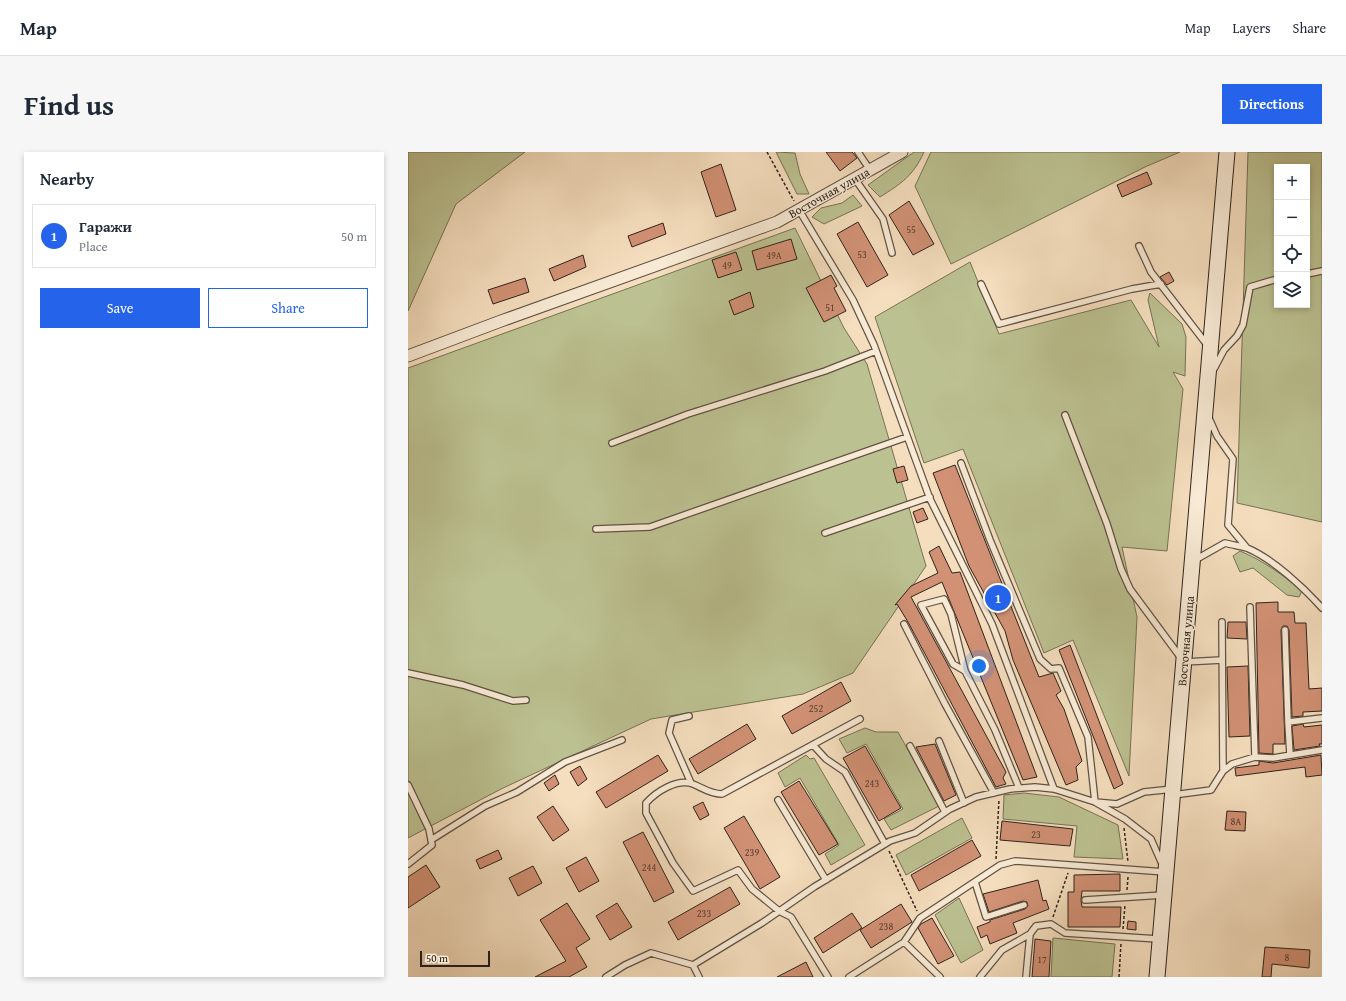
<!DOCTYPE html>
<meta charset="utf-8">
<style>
body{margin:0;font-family:"Gentium Book Plus",serif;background:#f6f6f7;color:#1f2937}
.controls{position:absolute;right:12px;top:12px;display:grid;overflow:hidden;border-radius:0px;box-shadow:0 2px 6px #0003}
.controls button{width:36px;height:36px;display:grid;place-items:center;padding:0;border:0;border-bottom:1px solid #e0e1e3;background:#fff;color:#1f2937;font:20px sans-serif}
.scale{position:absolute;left:12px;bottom:10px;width:70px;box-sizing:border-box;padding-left:4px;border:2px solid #2e231c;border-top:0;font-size:11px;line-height:14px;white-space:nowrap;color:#2e231c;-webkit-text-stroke:3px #f8ead5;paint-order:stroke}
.you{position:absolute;left:571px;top:514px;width:14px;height:14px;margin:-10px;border:3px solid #fff;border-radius:50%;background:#1a73e8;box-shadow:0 0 0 6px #1a73e833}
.badge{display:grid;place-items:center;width:26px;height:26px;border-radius:50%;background:#2563eb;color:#fff;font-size:13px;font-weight:700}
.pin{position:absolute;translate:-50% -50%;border:2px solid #fff;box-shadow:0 1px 4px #0006}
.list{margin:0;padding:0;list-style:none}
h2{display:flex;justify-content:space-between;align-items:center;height:52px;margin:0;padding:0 16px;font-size:17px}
h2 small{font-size:13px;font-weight:400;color:#747a83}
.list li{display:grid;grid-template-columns:26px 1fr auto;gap:12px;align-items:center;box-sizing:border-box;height:64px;margin:0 8px 8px;padding:0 8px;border:1px solid #e0e1e3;border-radius:0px}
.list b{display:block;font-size:15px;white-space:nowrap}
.list p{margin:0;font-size:13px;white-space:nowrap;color:#747a83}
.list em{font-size:13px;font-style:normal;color:#747a83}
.actions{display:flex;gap:8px;padding:12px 16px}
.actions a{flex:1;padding:9px 0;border:1px solid #2563eb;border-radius:0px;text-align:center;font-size:14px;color:#2563eb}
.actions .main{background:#2563eb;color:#fff}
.icon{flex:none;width:22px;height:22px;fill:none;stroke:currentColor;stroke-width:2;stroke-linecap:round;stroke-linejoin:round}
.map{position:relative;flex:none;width:914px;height:825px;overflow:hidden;border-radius:0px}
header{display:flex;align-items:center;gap:24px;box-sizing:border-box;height:56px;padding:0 20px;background:#fff;border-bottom:1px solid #e0e1e3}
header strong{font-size:19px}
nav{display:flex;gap:22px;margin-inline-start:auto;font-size:14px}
.intro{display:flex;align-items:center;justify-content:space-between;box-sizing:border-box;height:96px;padding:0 24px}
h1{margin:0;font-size:28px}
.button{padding:10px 18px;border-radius:0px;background:#2563eb;color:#fff;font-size:14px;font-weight:700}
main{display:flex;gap:24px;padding:0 24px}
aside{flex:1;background:#fff;border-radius:0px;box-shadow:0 2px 6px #0003}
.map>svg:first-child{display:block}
.green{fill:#bcc191;stroke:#757256;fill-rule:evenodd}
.building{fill:#d29175;stroke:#2e231c}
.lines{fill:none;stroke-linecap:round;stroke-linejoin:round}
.service-casing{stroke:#605244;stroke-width:8}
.minor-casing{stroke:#605244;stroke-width:13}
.secondary-casing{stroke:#2e231c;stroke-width:17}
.path{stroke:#2e231c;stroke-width:1.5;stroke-dasharray:3 2;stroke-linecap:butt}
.service{stroke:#f8ead5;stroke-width:5.5}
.minor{stroke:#f8ead5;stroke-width:11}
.secondary{stroke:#f8ead5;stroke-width:15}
.labels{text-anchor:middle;stroke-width:3;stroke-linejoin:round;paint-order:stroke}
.number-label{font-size:10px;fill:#573e32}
.street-label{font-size:12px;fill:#2e231c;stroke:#f8ead5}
</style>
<header>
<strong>Map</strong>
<nav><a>Map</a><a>Layers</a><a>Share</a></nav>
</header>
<div class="intro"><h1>Find us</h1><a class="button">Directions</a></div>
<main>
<aside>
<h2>Nearby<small></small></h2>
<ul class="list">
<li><span class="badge">1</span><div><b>Гаражи</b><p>Place</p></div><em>50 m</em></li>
</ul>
<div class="actions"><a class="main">Save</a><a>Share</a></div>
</aside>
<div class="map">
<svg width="914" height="825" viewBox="0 0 914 825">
<rect width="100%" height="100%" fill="#f5debe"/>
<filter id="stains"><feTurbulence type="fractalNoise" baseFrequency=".005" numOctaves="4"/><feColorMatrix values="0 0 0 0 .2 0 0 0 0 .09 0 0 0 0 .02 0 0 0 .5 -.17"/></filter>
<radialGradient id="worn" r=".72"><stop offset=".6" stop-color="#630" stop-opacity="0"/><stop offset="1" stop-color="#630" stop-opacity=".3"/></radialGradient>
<path class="green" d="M0 0H117L48 52 0 159Z
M368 0 387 1 392 22 401 42H389Z
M506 0H516C505 24 494 31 472 45L460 33Z
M523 0H772L737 15 543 112 507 34Z
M840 0H914V370L829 351ZM869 15H899V153H869Z
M445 43 454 54 416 72 404 65 413 56 434 51Z
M387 76 436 176 459 212 518 414 445 521 395 542 243 567 93 637 0 686V216Z
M562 110 591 182 723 148 751 195 740 148 742 141 774 172 778 185 777 224 765 220 775 237 759 399 714 395 729 465 721 624 665 488 636 501 555 297 516 311 467 165Z
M832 399C856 409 875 423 894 439L891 445 879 443 845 416 832 420 825 404Z
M457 576 468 580H490L531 654 483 678 476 667 495 657 458 592 439 601 431 587Z
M398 603 402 607 406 606 457 693 423 713 417 702 431 693 392 626 377 635 370 621Z
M616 641 651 645 710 673 715 707 666 705 669 674 595 667 596 643Z
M554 666 564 686 498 723 488 703Z
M551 746 575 798 553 811 527 763Z
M645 786 707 792 704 825H643Z"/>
<path class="building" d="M418 0H444L449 6 432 19Z
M313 12 328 58 308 65 293 20Z
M739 20 744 32 714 45 709 33Z
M501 49 526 92 505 103 481 63Z
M450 70 480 123 459 135 429 82Z
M255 71 258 82 224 95 220 84Z
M383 87 389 107 349 118 344 99Z
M328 100 334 118 310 126 304 108Z
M175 103 178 115 146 129 141 117Z
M761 120 766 129 759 133 752 125Z
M423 123 429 134 426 136 438 159 416 170 398 136Z
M117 126 121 140 85 152 80 138Z
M342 140 346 155 326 163 321 149Z
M547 313 631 525 645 521 653 539 648 543 656 557 674 609 668 615 670 628 658 633 605 508 597 479 561 414 525 321Z
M496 314 500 328 489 331 485 317Z
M515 356 520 367 509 371 505 360Z
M531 394 544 421 552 420 629 625 615 628 534 430 503 445 598 620 595 626 598 632 588 635 500 470 489 452 487 453 503 434 530 421 521 400Z
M870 450V460H886L887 471H898L901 537 914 536V559L895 560V564L884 565 881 478 879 474H875L873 478 877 592H865V602L851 601 848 451Z
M820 470H838L839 487 819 486Z
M662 493 715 632 706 637 651 498Z
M840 514 842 584 821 585 819 515Z
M433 530 443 549 384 582 374 564Z
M339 572 348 587 290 622 281 607Z
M895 572 896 575 914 573V592H911L912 594 886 598 884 574Z
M527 592 548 643 536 649 508 595Z
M457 594 493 656 471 669 435 606Z
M250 603 260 619 198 656 188 640Z
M913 603 914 623 898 625 897 615 828 624 827 616 851 613V609L865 611Z
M172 614 179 627 170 634 162 620Z
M147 623 151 632 141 639 136 631Z
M391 629 430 692 411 703 373 640Z
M295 650 301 663 292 668 285 655Z
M145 654 161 678 145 689 129 665Z
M819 659 838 660 837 679 817 678Z
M336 664 372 725 352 737 316 676Z
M594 669 665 677 662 694 592 688Z
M235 680 266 740 246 750 215 690Z
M564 688 573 704 511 739 503 723Z
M90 698 94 707 72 717 68 708Z
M178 705 191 729 171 740 158 716Z
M18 713 32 735 0 756V725Z
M125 714 134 731 110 744 101 726Z
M712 722V739H674L673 748 674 755H713L712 775H660V740H666V723Z
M630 728 635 749 638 748 641 757 605 771 609 781 582 792 579 783 573 786 569 775 582 770V768L617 757 620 754 619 750 615 749 581 760 575 742Z
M322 735 332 752 270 788 260 770Z
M159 751 182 787 168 796 179 815 161 825H127L158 809 132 768Z
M209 751 224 775 202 788 188 764Z
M493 752 504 770 463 796 452 778Z
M444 761 454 776 415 801 406 786Z
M524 766 546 804 530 812 510 776 513 772Z
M720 769 728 770V778L719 777Z
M627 787 643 789 641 825H624Z
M857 795 902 798 901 816 864 812 863 825H854Z
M398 810 405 825H369Z"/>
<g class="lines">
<defs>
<path id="service" d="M450 0 462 18
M447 27 475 67 484 101
M391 58 445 148 466 193 522 347 584 472 646 637
M731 94 743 120 800 194
M899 122 914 119
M573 132 591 172 724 137 753 132
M806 217 816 198 829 184 835 173 842 135 869 127
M657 263 699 372 713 417 722 437 776 510 814 508
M801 266 809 284 825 307 820 373 839 396
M204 291 280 262 417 219 468 199
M553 311 582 388 632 507 643 517 651 516 680 585 687 650 709 652 736 640 765 637
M188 377 242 375 499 285
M417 381 522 345
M787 408 817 391C824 393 832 394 839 396 865 407 895 435 914 456
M496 472 537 552 586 641
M877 478 880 570 914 566
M557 519 545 512 513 453 536 447 543 462 557 519 587 578 611 636
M0 521 55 533 105 549 118 548
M281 564 264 568 261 581 283 631
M880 570 882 603
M531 589 556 651
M405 593 418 607 437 620 477 692
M502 594 537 660
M847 605 865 606 914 598
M815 619 824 612 847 605 842 455
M0 633 21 677 24 693 0 712
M765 643 803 638 815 619 814 470
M370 648 418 728
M23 688 77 654 109 640 157 610 214 588
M567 730 578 765 616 753
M677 748 755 743
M496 790 532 825
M285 813 291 825
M198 825 217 813 243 801 285 813 354 771 406 735 482 689 507 681 542 657 568 645 602 637 627 635 646 637 687 650 717 667 743 687 754 712
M420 825 383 765 371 759 344 737 330 718 285 739 265 711 238 661V651C248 640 269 626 285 632 295 636 302 642 314 642L452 567
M441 825 496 790 512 766 592 713 607 709 757 720
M572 825 594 798 622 782 628 774 643 772 657 781 750 787
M618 825 622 782"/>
<path id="minor" d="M0 204 93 169 369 70 494 0"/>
<path id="secondary" d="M749 825 819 0"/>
</defs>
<use href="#service" class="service-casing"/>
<use href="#minor" class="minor-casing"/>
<use href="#secondary" class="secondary-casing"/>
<path class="path" d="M359 0 386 49
M716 676 720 710
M481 699 509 759
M588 707 591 647
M719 738 720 725
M645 765 660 721
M715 777 717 753
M711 825 713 791"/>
<use href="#service" class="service"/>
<use href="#minor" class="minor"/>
<use href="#secondary" class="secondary"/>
</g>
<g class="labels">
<g class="number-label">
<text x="503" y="81">55</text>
<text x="454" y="106">53</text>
<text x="366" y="107">49А</text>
<text x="319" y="117">49</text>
<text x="422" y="159">51</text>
<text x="408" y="560">252</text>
<text x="464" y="635">243</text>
<text x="828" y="673">8А</text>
<text x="628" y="686">23</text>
<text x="344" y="704">239</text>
<text x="241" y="719">244</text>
<text x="296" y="765">233</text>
<text x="478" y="778">238</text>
<text x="879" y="809">8</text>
<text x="634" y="811">17</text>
</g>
<g class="street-label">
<text transform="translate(421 41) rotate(-29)" y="4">Восточная улица</text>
<text transform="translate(778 489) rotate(-85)" y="4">Восточная улица</text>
</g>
</g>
<rect width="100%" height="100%" filter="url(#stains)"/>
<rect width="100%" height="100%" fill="url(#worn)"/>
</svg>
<div class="controls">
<button>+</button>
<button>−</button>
<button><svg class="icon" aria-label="locate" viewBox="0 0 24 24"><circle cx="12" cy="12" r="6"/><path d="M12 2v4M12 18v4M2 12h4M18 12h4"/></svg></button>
<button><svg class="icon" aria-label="layers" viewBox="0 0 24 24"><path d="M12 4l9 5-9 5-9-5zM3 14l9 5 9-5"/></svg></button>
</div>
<div class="scale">50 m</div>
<div class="you"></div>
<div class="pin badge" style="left:590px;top:446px">1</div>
</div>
</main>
